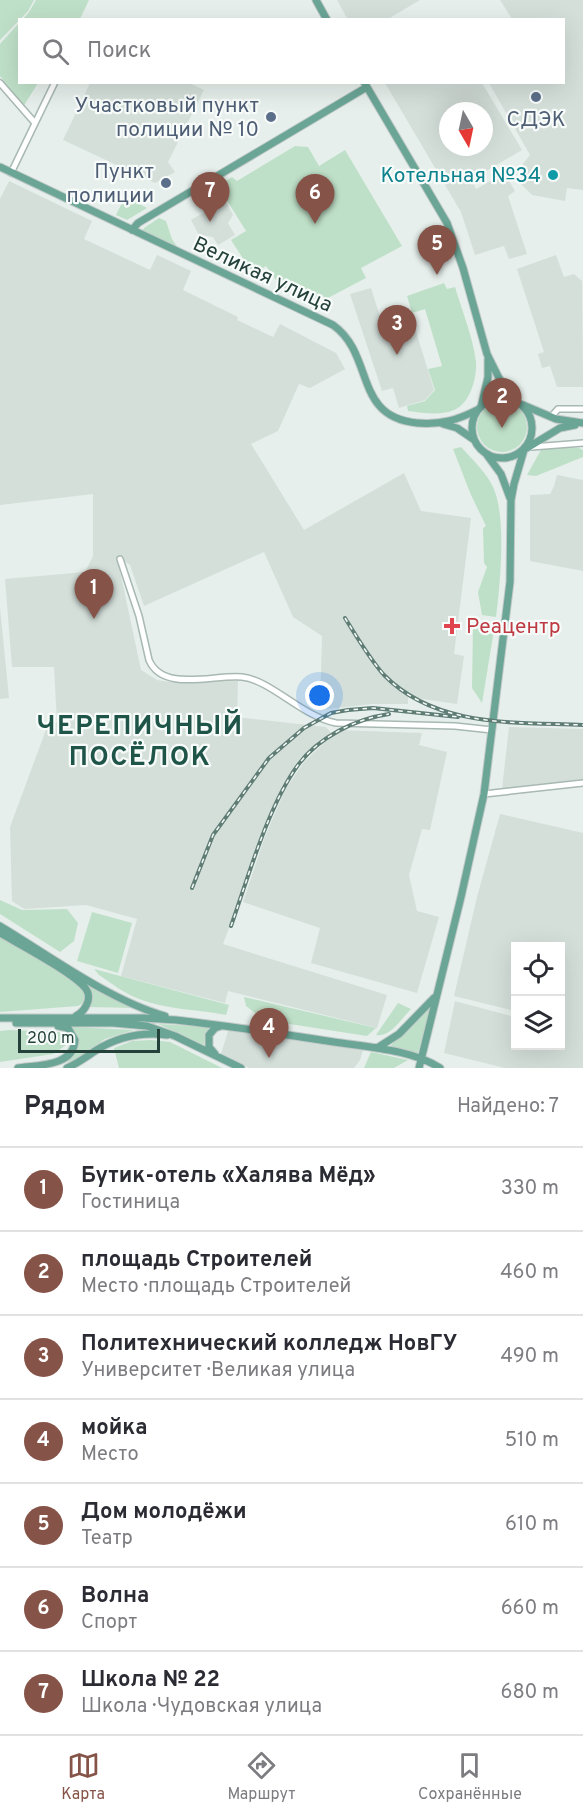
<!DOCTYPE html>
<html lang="ru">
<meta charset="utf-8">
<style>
body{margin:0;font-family:Overpass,sans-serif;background:#f7f7f7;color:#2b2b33}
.controls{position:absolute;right:18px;bottom:18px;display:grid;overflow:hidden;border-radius:0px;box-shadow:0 6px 24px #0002}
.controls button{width:54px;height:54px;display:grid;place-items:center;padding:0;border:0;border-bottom:2px solid #e1e1e2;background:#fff;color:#2b2b33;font:30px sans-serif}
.compass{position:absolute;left:439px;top:102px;width:54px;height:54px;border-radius:50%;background:#fff;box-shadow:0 6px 24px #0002;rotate:171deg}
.scale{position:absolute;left:18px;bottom:15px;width:142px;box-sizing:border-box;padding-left:6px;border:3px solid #24423a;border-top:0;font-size:16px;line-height:21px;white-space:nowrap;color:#24423a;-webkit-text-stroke:4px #f7fbf9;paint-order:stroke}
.you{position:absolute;left:320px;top:696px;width:21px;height:21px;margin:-15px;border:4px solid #fff;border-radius:50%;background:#1a73e8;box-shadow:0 0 0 9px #1a73e833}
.badge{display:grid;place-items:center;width:39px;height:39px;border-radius:50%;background:#855347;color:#fff;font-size:20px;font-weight:700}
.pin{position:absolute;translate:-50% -50px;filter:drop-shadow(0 2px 3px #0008)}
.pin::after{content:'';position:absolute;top:32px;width:21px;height:18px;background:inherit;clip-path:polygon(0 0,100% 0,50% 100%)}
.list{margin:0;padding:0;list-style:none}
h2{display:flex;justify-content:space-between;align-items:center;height:78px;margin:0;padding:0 24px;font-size:26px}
h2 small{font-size:20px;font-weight:400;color:#7c7c81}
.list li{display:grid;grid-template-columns:39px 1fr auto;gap:18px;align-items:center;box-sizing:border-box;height:84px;padding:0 24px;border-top:2px solid #e1e1e2}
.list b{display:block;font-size:22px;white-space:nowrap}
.list p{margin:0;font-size:20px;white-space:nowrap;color:#7c7c81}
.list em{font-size:20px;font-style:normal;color:#7c7c81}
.icon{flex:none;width:33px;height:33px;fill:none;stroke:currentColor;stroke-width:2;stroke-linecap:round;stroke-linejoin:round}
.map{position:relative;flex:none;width:583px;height:1068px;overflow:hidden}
.search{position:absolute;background:#fff;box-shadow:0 6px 24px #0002;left:18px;right:18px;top:18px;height:66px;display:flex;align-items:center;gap:15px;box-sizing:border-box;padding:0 21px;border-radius:0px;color:#7c7c81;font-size:22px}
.sheet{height:666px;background:#fff}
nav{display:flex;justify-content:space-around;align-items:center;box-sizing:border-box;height:84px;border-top:2px solid #e1e1e2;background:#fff;font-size:16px;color:#7c7c81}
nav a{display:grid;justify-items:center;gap:3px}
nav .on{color:#855347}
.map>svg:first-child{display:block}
.built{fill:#d4dfda;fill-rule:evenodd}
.green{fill:#bfe0c8}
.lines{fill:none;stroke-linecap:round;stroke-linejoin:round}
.minor-casing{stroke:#a8b8b2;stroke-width:8}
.major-casing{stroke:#c2cac8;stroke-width:9}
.minor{stroke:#fff;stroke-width:5}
.major{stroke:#6aa596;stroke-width:7}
.rail-casing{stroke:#5f7d75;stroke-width:4}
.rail{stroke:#f7fbf9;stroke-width:1.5;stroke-dasharray:4.5;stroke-linecap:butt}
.service-dot{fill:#5c6f8a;stroke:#f7fbf9;stroke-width:2}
.culture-dot{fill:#0f9aa8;stroke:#f7fbf9;stroke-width:2}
.health-dot{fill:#e0444e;stroke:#f7fbf9;stroke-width:2}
.labels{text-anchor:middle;stroke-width:4.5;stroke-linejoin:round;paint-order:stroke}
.service-label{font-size:21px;fill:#4e5e75;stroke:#f7fbf9;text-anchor:end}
.culture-label{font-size:21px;fill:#0d838f;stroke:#f7fbf9;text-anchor:end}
.street-label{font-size:21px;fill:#24423a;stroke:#f7fbf9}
.health-label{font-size:21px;fill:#be3a42;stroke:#f7fbf9;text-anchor:start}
.district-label{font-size:27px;font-weight:bold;letter-spacing:1.5px;fill:#1f5548;stroke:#f7fbf9}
</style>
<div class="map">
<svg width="583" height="1068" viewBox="0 0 583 1068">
<rect width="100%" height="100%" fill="#e6efeb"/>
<path class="built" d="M337 0H420L388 19 348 20Z
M500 0H583V190L567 188 565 201 532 195 521 184 522 165 530 155 489 83 564 82V20L512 19Z
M90 83H189L204 90 168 162 175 172 155 183 63 140Z
M385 83H482L522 150 471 180 476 189 504 173 515 191 508 196 527 254 509 259 504 246 475 255 461 212ZM448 111H484V147H448Z
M9 181 92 221 84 239 150 270 157 255 191 271 183 290 238 317 237 320 273 337 280 324 336 353 345 369 310 388 299 384 278 431 251 444 304 530 404 473 421 511 471 518 454 654 464 656 457 704 408 697V704H372L320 710 322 636 293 617 264 552 144 606 130 565 117 557 141 670 157 680 169 682 238 681 237 717 326 727 331 733 313 746 297 762 282 786 223 944 387 995 377 1028 228 991 225 1003 121 976 137 919 86 905 24 909 12 901 10 827 47 727 57 722 54 667H12L5 579 85 572 93 556V494L0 505V199Z
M225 200 233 215 228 223 235 235 218 245 213 237 199 235 191 220Z
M556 255 564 277 574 274 582 281 583 387H557L550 366 542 368 538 354 544 352 517 269Z
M371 288 382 323 411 315 434 390 425 400 399 408 393 388 382 391 350 294Z
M557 475 583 480V571L530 561V495L550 494 554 486Z
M0 607 9 698 0 699Z
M509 727 583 729V779L502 789Z
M338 730 422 733 419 745 447 752 430 830 422 829 409 875 417 911 439 917 417 993 311 963 320 928 243 902 264 839 285 790 304 762Z
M500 814 583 833V1068H505L444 1053 455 1001 515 1017 516 1046H560V946H516L515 1011 454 996 477 897Z
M229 1028 363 1050 360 1060 354 1068H249L221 1054Z"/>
<path class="green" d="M0 0H34L28 11 0 40Z
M36 0H89L80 19H23L29 12Z
M19 23 20 82 38 83 23 107 0 76V44Z
M295 146 308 147 319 166 345 150 402 246 361 268 366 278 326 299 322 295 309 302 281 287 266 266 253 274 231 240 246 231 218 186 232 177 237 181Z
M125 197 147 208 127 220 116 215Z
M159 218 166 221 172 239 180 251 142 231 144 228Z
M444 283 447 289 455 287C462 311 473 337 476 362 477 378 470 404 454 410 440 416 423 413 408 411L407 406 425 401 435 390 428 369 442 366 425 309 412 313 407 296Z
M477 427a25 25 0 1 1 50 0a25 25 0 1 1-50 0Z
M461 447C472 459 486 472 493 487 507 516 500 585 496 617L482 615 478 592 487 567 484 563 483 528 486 526 471 495 453 449Z
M561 447 579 448 583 450V457L536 476 527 475 541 450Z
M473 627 494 630 482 703 472 688Z
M0 900 22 910 67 909 78 923 74 941 60 952 0 914Z
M92 912 132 923 118 973 77 961Z
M0 936C24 950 70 972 85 993L83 1003 78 1006 0 1012Z
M94 969 229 1005 226 1015C197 1009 167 1010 139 999 125 994 111 983 99 975Z
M86 981 136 1008 88 1007 91 991Z
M244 997 376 1028 367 1036 264 1020 246 1006Z
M398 1003 411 1009C402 1018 390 1038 376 1035Z
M430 1008 418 1053 389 1047Z
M158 1024 211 1027 205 1033 204 1045Z
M72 1027 134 1030 105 1039 77 1059 67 1063C79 1048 80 1044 72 1027Z
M9 1030 59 1032 66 1038V1045L53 1054 0 1062V1031Z
M151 1040 170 1042 222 1068H119L114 1048 132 1041Z
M371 1052 408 1060 394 1068H364Z"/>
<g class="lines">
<defs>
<path id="minor" d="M0 83 35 123
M11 173 55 82
M551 417 558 409H583
M532 447 583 443
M120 559 139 616 149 660C163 693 215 674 242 677 271 680 303 717 336 723L455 726 492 730
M484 794 583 783"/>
<path id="major" d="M316 0 327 20
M364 82 447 223 463 268 487 354 499 378 518 403
M0 167 333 325C375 355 353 417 417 423 441 425 458 420 479 409
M132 230 138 223 367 87
M472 428a30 30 0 1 1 60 0a30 30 0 1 1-60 0Z
M523 405 556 419 583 423
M481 407 488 377V359
M443 424 457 428 473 439
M527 448 560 428 575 425
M487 455 501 474 510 498
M0 926C50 956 109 1000 165 1016
M0 933C20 945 74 973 86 989 93 999 84 1012 76 1016
M0 1018H144L176 1020C229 1026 282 1034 334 1042 367 1047 413 1050 440 1068
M16 1023H113L147 1026 175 1036 241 1068
M377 1048 399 1034 434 998
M215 1054 209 1047V1035L215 1028 221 1026
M18 1068C39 1065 74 1066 75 1040L68 1028 58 1026
M67 1068C78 1063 86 1057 95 1051 117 1037 142 1032 167 1035
M419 1068 461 897 484 794 510 582 511 500 514 484 524 450"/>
</defs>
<use href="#minor" class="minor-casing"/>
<use href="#major" class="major-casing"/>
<use href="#minor" class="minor"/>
<use href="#major" class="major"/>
<defs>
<path id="rail" d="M345 618C357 637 369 658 384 675 436 728 515 722 583 725
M192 888 213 835 269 758 304 728 331 713 348 710 373 708 458 717
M231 926C248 878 268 806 298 765 319 737 355 719 389 714"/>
</defs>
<use href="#rail" class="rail-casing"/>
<use href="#rail" class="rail"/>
</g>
<g class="service-dot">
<circle cx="536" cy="97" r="6"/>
<circle cx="271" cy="117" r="6"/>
<circle cx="166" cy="183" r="6"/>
</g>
<circle class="culture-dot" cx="553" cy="175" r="6"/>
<path class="health-dot" d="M449 617h6v6h6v6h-6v6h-6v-6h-6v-6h6z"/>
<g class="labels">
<g class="service-label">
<text x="259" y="112">Участковый пункт<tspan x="259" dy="24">полиции № 10</tspan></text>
<text x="536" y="126" text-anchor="middle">СДЭК</text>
<text x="154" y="178">Пункт<tspan x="154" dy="24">полиции</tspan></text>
</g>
<g class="culture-label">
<text x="541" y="182">Котельная №34</text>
</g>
<g class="street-label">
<text transform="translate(263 274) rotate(25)" y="7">Великая улица</text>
</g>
<g class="health-label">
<text x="466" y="633">Реацентр</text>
</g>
<g class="district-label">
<text x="140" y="734">ЧЕРЕПИЧНЫЙ<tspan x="140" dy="31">ПОСЁЛОК</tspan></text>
</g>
</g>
</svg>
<div class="controls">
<button><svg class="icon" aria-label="locate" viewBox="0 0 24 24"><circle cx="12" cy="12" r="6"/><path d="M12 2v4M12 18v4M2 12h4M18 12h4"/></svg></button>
<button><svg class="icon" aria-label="layers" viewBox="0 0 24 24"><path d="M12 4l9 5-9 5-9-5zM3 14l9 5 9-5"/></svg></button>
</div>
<svg class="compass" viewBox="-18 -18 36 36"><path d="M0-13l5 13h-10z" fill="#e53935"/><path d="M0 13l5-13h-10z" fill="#7c7c81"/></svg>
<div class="scale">200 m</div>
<div class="you"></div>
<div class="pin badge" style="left:94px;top:619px">1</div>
<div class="pin badge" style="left:502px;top:428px">2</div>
<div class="pin badge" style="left:397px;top:355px">3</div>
<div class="pin badge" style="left:269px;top:1058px">4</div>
<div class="pin badge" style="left:437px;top:275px">5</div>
<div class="pin badge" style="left:315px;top:224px">6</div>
<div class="pin badge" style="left:210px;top:222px">7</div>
<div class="search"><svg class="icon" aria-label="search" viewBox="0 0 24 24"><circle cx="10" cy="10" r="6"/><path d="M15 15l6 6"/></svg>Поиск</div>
</div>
<section class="sheet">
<h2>Рядом<small>Найдено: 7</small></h2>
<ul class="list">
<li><span class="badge">1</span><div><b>Бутик-отель «Халява Мёд»</b><p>Гостиница</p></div><em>330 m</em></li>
<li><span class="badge">2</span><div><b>площадь Строителей</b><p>Место · площадь Строителей</p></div><em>460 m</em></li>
<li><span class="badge">3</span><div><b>Политехнический колледж НовГУ</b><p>Университет · Великая улица</p></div><em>490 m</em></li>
<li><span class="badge">4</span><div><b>мойка</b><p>Место</p></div><em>510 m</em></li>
<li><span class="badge">5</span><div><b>Дом молодёжи</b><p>Театр</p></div><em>610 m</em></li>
<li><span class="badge">6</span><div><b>Волна</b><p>Спорт</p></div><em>660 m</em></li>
<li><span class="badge">7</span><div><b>Школа № 22</b><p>Школа · Чудовская улица</p></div><em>680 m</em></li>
</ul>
</section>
<nav>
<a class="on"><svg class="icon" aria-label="map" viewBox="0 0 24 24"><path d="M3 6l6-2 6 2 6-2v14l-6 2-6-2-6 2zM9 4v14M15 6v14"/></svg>Карта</a>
<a><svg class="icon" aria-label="directions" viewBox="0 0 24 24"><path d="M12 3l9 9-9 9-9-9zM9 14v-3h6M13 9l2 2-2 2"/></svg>Маршрут</a>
<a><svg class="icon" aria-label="saved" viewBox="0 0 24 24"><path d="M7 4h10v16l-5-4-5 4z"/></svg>Сохранённые</a>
</nav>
